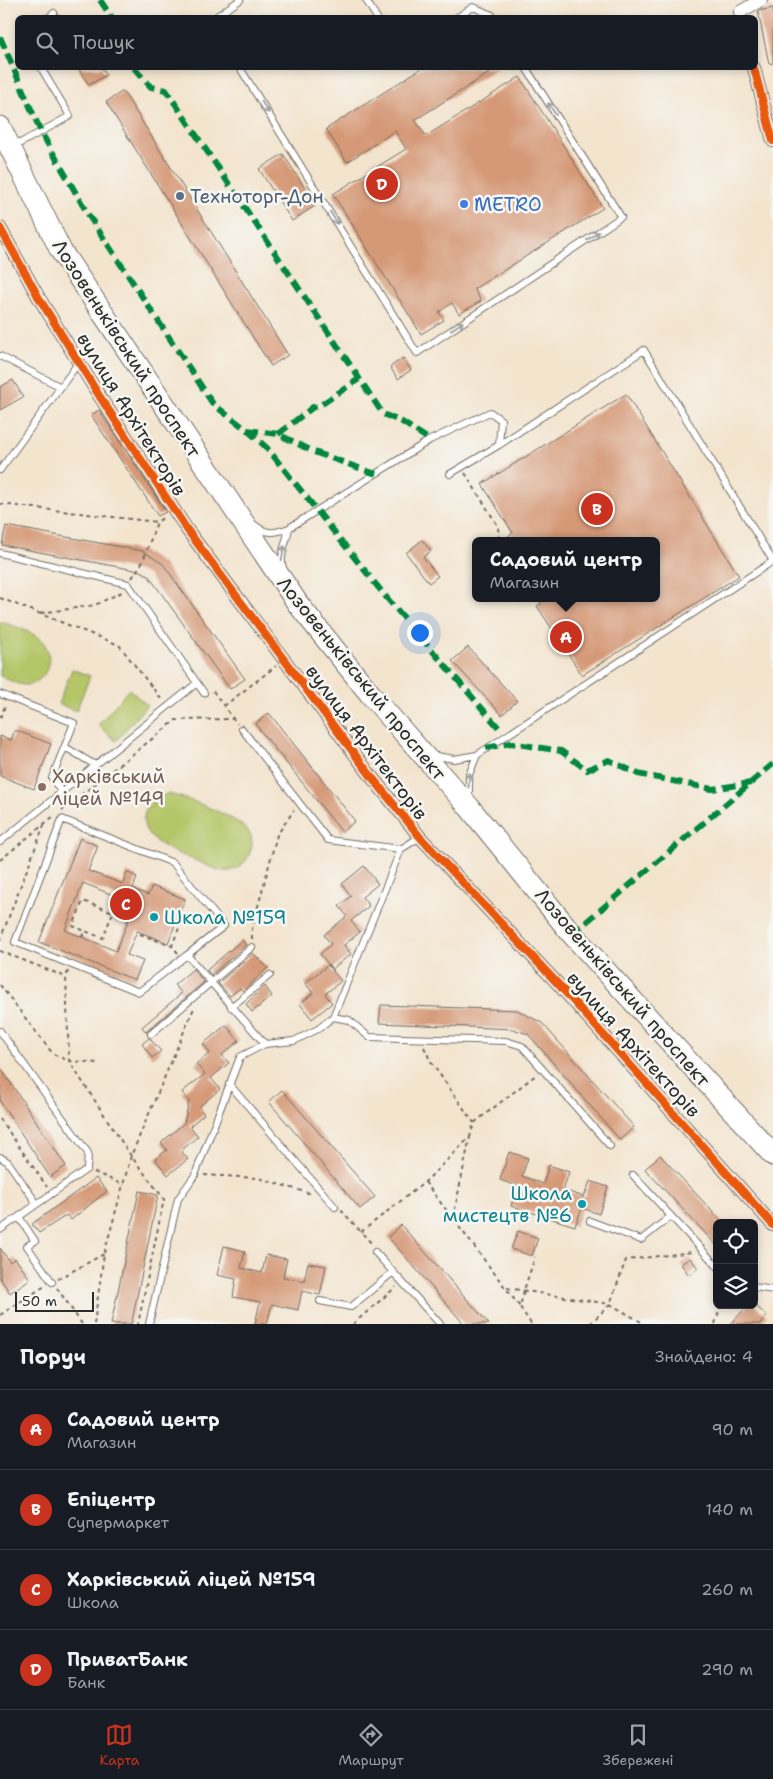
<!DOCTYPE html>
<html lang="uk">
<meta charset="utf-8">
<style>
body{margin:0;font-family:"Shantell Sans",sans-serif;background:#20242c;color:#f1f3f6}
.controls{position:absolute;right:15px;bottom:15px;display:grid;overflow:hidden;border-radius:8px;box-shadow:0 2px 8px #0003}
.controls button{width:45px;height:45px;display:grid;place-items:center;padding:0;border:0;border-bottom:1px solid #363941;background:#171b24;color:#f1f3f6;font:25px sans-serif}
.scale{position:absolute;left:15px;bottom:12px;width:79px;box-sizing:border-box;padding-left:5px;border:2px solid #2b2b2b;border-top:0;font-size:14px;line-height:18px;white-space:nowrap;color:#2b2b2b;-webkit-text-stroke:4px #f6f6f2;paint-order:stroke}
.you{position:absolute;left:419px;top:632px;width:18px;height:18px;margin:-12px;border:4px solid #fff;border-radius:50%;background:#1a73e8;box-shadow:0 0 0 8px #1a73e833}
.badge{display:grid;place-items:center;width:32px;height:32px;border-radius:50%;background:#c8321e;color:#fff;font-size:16px;font-weight:700}
.pin{position:absolute;translate:-50% -50%;border:2px solid #fff;box-shadow:0 1px 5px #0006}
.popup{position:absolute;left:472px;top:537px;width:188px;height:65px;box-sizing:border-box;display:grid;place-content:center;border-radius:8px;background:#171b24;filter:drop-shadow(0 1px 4px #0005);font-size:16px;white-space:nowrap;color:#9ea1a6}
.popup b{font-size:19px;color:#f1f3f6}
.popup::after{content:'';position:absolute;left:50%;top:100%;margin-left:-10px;border:10px solid transparent;border-top-color:#171b24}
.list{margin:0;padding:0;list-style:none}
h2{display:flex;justify-content:space-between;align-items:center;height:65px;margin:0;padding:0 20px;font-size:21px}
h2 small{font-size:16px;font-weight:400;color:#9ea1a6}
.list li{display:grid;grid-template-columns:32px 1fr auto;gap:15px;align-items:center;box-sizing:border-box;height:80px;padding:0 20px;border-top:1px solid #363941}
.list b{display:block;font-size:19px;white-space:nowrap}
.list p{margin:0;font-size:16px;white-space:nowrap;color:#9ea1a6}
.list em{font-size:16px;font-style:normal;color:#9ea1a6}
.icon{flex:none;width:28px;height:28px;fill:none;stroke:currentColor;stroke-width:2;stroke-linecap:round;stroke-linejoin:round}
.map{position:relative;flex:none;width:773px;height:1324px;overflow:hidden}
.search{position:absolute;background:#171b24;box-shadow:0 2px 8px #0003;left:15px;right:15px;top:15px;height:55px;display:flex;align-items:center;gap:12px;box-sizing:border-box;padding:0 18px;border-radius:8px;color:#9ea1a6;font-size:19px}
.sheet{height:385px;background:#171b24}
nav{display:flex;justify-content:space-around;align-items:center;box-sizing:border-box;height:70px;border-top:1px solid #363941;background:#171b24;font-size:14px;color:#9ea1a6}
nav a{display:grid;justify-items:center;gap:2px}
nav .on{color:#c8321e}
.map>svg:first-child{display:block}
.green{fill:#b5c669;stroke:#70784a}
.building{fill:#d59977;fill-rule:evenodd}
.lines{fill:none;stroke-linecap:round;stroke-linejoin:round}
.lane-casing{stroke:#716c64;stroke-width:8}
.street-casing{stroke:#716c64;stroke-width:14}
.highway-casing{stroke:#716c64;stroke-width:23}
.path{stroke:#716c64;stroke-width:2;stroke-dasharray:4 4;stroke-linecap:butt}
.lane{stroke:#fff;stroke-width:6}
.street{stroke:#fff;stroke-width:12}
.highway{stroke:#fff;stroke-width:21}
.quiet{stroke:#00873e;stroke-width:6;stroke-dasharray:12 6;stroke-linecap:butt}
.cycleway-casing{stroke:#f6f6f2;stroke-width:11}
.cycleway{stroke:#e8590c;stroke-width:8}
.oneway{stroke:#a0a0a0}
.service-dot{fill:#5c6f8a;stroke:#f6f6f2;stroke-width:2}
.shop-dot{fill:#3f7fe0;stroke:#f6f6f2;stroke-width:2}
.education-dot{fill:#8d6e63;stroke:#f6f6f2;stroke-width:2}
.culture-dot{fill:#0f9aa8;stroke:#f6f6f2;stroke-width:2}
.labels{text-anchor:middle;stroke-width:5;stroke-linejoin:round;paint-order:stroke}
.service-label{font-size:19px;fill:#4e5e75;stroke:#f6f6f2;text-anchor:start}
.shop-label{font-size:19px;fill:#366cbe;stroke:#f6f6f2;text-anchor:start}
.street-label{font-size:19px;fill:#2b2b2b;stroke:#f6f6f2}
.education-label{font-size:19px;fill:#785e54;stroke:#f6f6f2;text-anchor:start}
.culture-label{font-size:19px;fill:#0d838f;stroke:#f6f6f2;text-anchor:start}
</style>
<div class="map">
<svg width="773" height="1324" viewBox="0 0 773 1324">
<rect width="100%" height="100%" fill="#f6f6f2"/>
<filter id="ink" filterUnits="userSpaceOnUse"><feTurbulence type="fractalNoise" baseFrequency=".02" numOctaves="2"/><feDisplacementMap in="SourceGraphic" scale="10" xChannelSelector="R" yChannelSelector="G"/><feConvolveMatrix kernelMatrix="1 2 1 2 8 2 1 2 1" color-interpolation-filters="sRGB"/></filter>
<filter id="wash" filterUnits="userSpaceOnUse"><feTurbulence type="fractalNoise" baseFrequency=".0096" numOctaves="4" result="noise"/><feDisplacementMap in="SourceGraphic" scale="20" xChannelSelector="R" yChannelSelector="G"/><feGaussianBlur stdDeviation="1.12" result="paint"/><feColorMatrix in="noise" values="0 0 0 0 0 0 0 0 0 0 0 0 0 0 0 0 0 1.4 0 .05"/><feComposite in="paint" operator="in"/></filter>
<g filter="url(#wash)">
<rect width="100%" height="100%" fill="#f3e4ce"/>
<path class="green" d="M0 621C13 626 32 631 42 641 56 655 47 684 26 685 17 685 8 679 0 676Z
M72 669 90 676 76 711 58 704Z
M129 689 147 705 116 741 98 725Z
M169 794C187 798 242 818 250 834 257 849 244 870 228 871 218 872 208 866 199 862 179 853 133 841 146 810 150 800 159 795 169 794Z"/>
<g id="blocks">
<path class="building" d="M773 8V63L769 64 758 11Z
M78 68H102L106 75 89 85Z
M422 68H497L415 120 426 136 520 77 603 208 474 289 481 301 459 314 452 303 439 312 444 320 421 334 333 194 406 149 395 131 347 162 326 129Z
M123 91 288 355 271 366 106 102Z
M283 154 316 205 292 221 259 169Z
M403 358 411 370 398 379 390 367Z
M13 380 23 397 0 410V387Z
M626 394 739 576 582 675 537 606 541 604 538 598H656V541H501L513 533 482 484Z
M99 410 166 512 158 516 91 415Z
M6 526 143 551 163 564 245 679 230 689 148 575 140 571 2 545Z
M422 540 431 551 423 557 438 576 429 583 406 553Z
M468 647 517 701 502 715 452 661Z
M269 713 355 821 342 832 255 724Z
M15 730 51 744 34 789 0 776V736L11 740Z
M80 838 98 846 88 871 123 884 127 872 137 877 133 889 148 895 152 886 185 899 168 943 137 931 127 955 143 961 135 980 39 942ZM83 883 135 904 116 951 65 930Z
M364 866 378 884 362 897 369 906 351 921 360 932 344 945 351 954 332 969 320 954 331 944 324 935 347 916 339 906 351 896 342 884Z
M242 940 246 945 211 975 207 970Z
M253 953 268 968 243 991 240 988 230 996 218 983Z
M328 965 341 981 325 994 332 1003 312 1019 300 1004 313 993 305 983Z
M193 969 204 982 146 1032 142 1027 182 993 174 985Z
M265 986 272 996 252 1012 246 1004Z
M381 1005 517 1010 542 1023 634 1127 620 1140 528 1034 513 1029 379 1023Z
M226 1025 239 1041 222 1055 229 1063 211 1078 220 1089 199 1107 204 1114 190 1126 198 1136 181 1151 188 1159 168 1175 155 1159 167 1150 161 1143 184 1123 189 1101 182 1092 205 1074 196 1064 210 1053 203 1044Z
M149 1038 161 1051 152 1058 142 1044Z
M0 1067 66 1166 50 1177 0 1101Z
M282 1090 375 1197 360 1209 269 1102Z
M509 1152 528 1158 522 1176 543 1184 549 1165 569 1172 563 1190 584 1197 590 1181 608 1187 599 1214 582 1208 575 1226 511 1206 517 1186 500 1180Z
M660 1155 723 1223H717V1246L645 1169Z
M96 1178 107 1191 71 1220 67 1215 39 1233 32 1224Z
M139 1191 158 1195 133 1316 131 1324H111Z
M401 1225 489 1324H464L388 1237Z
M518 1231 538 1238 532 1256 511 1249Z
M224 1246 245 1251 241 1268 262 1273 266 1255 287 1259 283 1277 304 1281 308 1263 326 1266 320 1295 302 1291 298 1310 272 1304 267 1324H255L260 1302 233 1297 236 1279 217 1275Z
M0 1248 10 1262 15 1258 30 1279 10 1293 0 1278Z
M690 1258 698 1268 689 1275 681 1264Z
M748 1305H755L767 1316 760 1324H731Z"/>
</g>
</g>
<g filter="url(#ink)">
<use href="#blocks" fill-opacity="0" stroke="#716c64" stroke-width="1"/>
<g class="lines">
<defs>
<path id="lane" d="M366 0 377 18
M48 18 54 13
M214 18 240 0
M456 18 473 7 492 15 494 18
M240 68 417 353 621 217 526 68
M13 147 70 116 41 68
M0 356 59 386
M0 470 79 362
M255 525C267 535 275 533 289 528 287 541 279 555 283 568
M289 528 430 440 490 412 501 420 499 445 450 474
M0 553 128 584 204 693
M0 694 74 723 52 778 62 793
M242 729 328 840 401 849 420 837
M65 747 95 765
M431 755 454 759 477 755 773 561 644 350 499 445
M469 798V775L477 755
M0 842 197 683
M187 955 139 992 15 942 62 819 173 863 224 926 187 955 265 1044
M231 1007 270 975
M333 1017 349 1020 369 1037 506 1041 522 1046 610 1146
M0 1031 88 1153 87 1169 37 1204 8 1162 0 1157
M151 1034 252 947
M229 1084 335 1207
M633 1175 717 1266
M19 1217 35 1241 27 1246 52 1282
M590 1221 641 1240 671 1216
M0 1230 37 1204
M375 1252 440 1324
M754 1287 773 1290
M320 1301 351 1307 393 1272
M149 1324 178 1199 195 1175 240 1057 265 1044 294 1041 318 1029 333 1017 401 849"/>
<path id="street" d="M740 12 761 0
M754 68 773 141
M0 228 39 298 100 397 188 531 371 776 420 837 559 985 773 1225"/>
<path id="highway" d="M0 127 61 251 298 604 371 695 469 807 572 934 773 1155"/>
</defs>
<use href="#lane" class="lane-casing"/>
<use href="#street" class="street-casing"/>
<use href="#highway" class="highway-casing"/>
<path class="path" d="M465 473 498 526 499 541
M0 504 157 522
M132 578 143 561 157 522 164 517
M0 598 119 645 162 700
M533 598 536 603
M41 613 95 605 122 592
M213 691 237 724
M224 706 276 666
M0 718 6 704
M62 810 176 720 233 719
M0 860 54 816
M140 934 172 946
M82 937 85 931 103 938 113 912 83 901 73 926 85 931
M252 939V929L277 835 294 810
M0 940 44 825
M0 951 66 977
M178 953 172 946 184 915
M68 971 66 977 69 1061 131 1156 164 1199 138 1324
M0 985 53 1054 69 1061 98 1063
M424 1047 431 1062 474 1123
M0 1119 47 1187
M94 1172 124 1185
M204 1175 258 1178 312 1194
M425 1182 520 1307
M341 1210 373 1245
M453 1218 470 1137
M361 1232 425 1182 470 1137 474 1123 537 1074
M58 1279 104 1254
M57 1288 82 1324
M507 1288 610 1304 645 1324
M0 1315 45 1286
M94 1324 104 1254 131 1156 194 1008
M353 1324 396 1287
M531 1324 520 1307 524 1290 535 1257
M590 1324 610 1304 626 1260 693 1252
M715 1324 721 1305"/>
<use href="#lane" class="lane"/>
<use href="#street" class="street"/>
<use href="#highway" class="highway"/>
<path class="quiet" d="M100 0 112 18
M0 37 41 132 89 216 213 404 247 430 267 448 386 597 499 728
M134 68 151 87 166 90 383 414 402 422 430 440
M247 430 278 434 314 452 376 474
M278 434 313 407 319 406 359 379
M486 748 511 743 561 751 587 770 609 760 638 774 712 789 751 783
M572 934 773 764"/>
<defs>
<path id="cycleway" d="M754 68 773 141
M0 228 39 298 100 397 188 531 371 776 420 837 559 985 773 1225"/>
</defs>
<use href="#cycleway" class="cycleway-casing"/>
<use href="#cycleway" class="cycleway"/>
</g>
<defs><path id="oneway-shaft" d="M-6 0H5M1.5-3L5.5 0L1.5 3" fill="none" stroke-width="1.6" stroke-linecap="round" stroke-linejoin="round" transform="scale(1.25)"/></defs>
<g class="oneway">
<use href="#oneway-shaft" transform="translate(265 107) rotate(58)"/>
<use href="#oneway-shaft" transform="translate(552 109) rotate(-123)"/>
<use href="#oneway-shaft" transform="translate(334 218) rotate(58)"/>
<use href="#oneway-shaft" transform="translate(593 236) rotate(-34)"/>
<use href="#oneway-shaft" transform="translate(457 326) rotate(-34)"/>
<use href="#oneway-shaft" transform="translate(283 553) rotate(-79)"/>
<use href="#oneway-shaft" transform="translate(469 780) rotate(-86)"/>
</g>
</g>
<circle class="service-dot" cx="180" cy="196" r="5"/>
<circle class="shop-dot" cx="464" cy="204" r="5"/>
<circle class="education-dot" cx="42" cy="787" r="5"/>
<g class="culture-dot">
<circle cx="154" cy="917" r="5"/>
<circle cx="582" cy="1204" r="5"/>
</g>
<g class="labels">
<g class="service-label">
<text x="190" y="203">Техноторг-Дон</text>
</g>
<g class="shop-label">
<text x="474" y="211">METRO</text>
</g>
<g class="street-label">
<text transform="translate(127 348) rotate(57)" y="7">Лозовеньківський проспект</text>
<text transform="translate(132 414) rotate(58)" y="7">вулиця Архітекторів</text>
<text transform="translate(362 678) rotate(51)" y="7">Лозовеньківський проспект</text>
<text transform="translate(367 742) rotate(53)" y="7">вулиця Архітекторів</text>
<text transform="translate(623 987) rotate(49)" y="7">Лозовеньківський проспект</text>
<text transform="translate(634 1044) rotate(48)" y="7">вулиця Архітекторів</text>
</g>
<g class="education-label">
<text x="52" y="783">Харківський<tspan x="52" dy="22">ліцей №149</tspan></text>
</g>
<g class="culture-label">
<text x="164" y="924">Школа №159</text>
<text x="572" y="1200" text-anchor="end">Школа<tspan x="572" dy="22">мистецтв №6</tspan></text>
</g>
</g>
</svg>
<div class="controls">
<button><svg class="icon" aria-label="locate" viewBox="0 0 24 24"><circle cx="12" cy="12" r="6"/><path d="M12 2v4M12 18v4M2 12h4M18 12h4"/></svg></button>
<button><svg class="icon" aria-label="layers" viewBox="0 0 24 24"><path d="M12 4l9 5-9 5-9-5zM3 14l9 5 9-5"/></svg></button>
</div>
<div class="scale">50 m</div>
<div class="you"></div>
<div class="pin badge" style="left:566px;top:637px">A</div>
<div class="popup"><b>Садовий центр</b>Магазин</div>
<div class="pin badge" style="left:597px;top:509px">B</div>
<div class="pin badge" style="left:126px;top:904px">C</div>
<div class="pin badge" style="left:382px;top:184px">D</div>
<div class="search"><svg class="icon" aria-label="search" viewBox="0 0 24 24"><circle cx="10" cy="10" r="6"/><path d="M15 15l6 6"/></svg>Пошук</div>
</div>
<section class="sheet">
<h2>Поруч<small>Знайдено: 4</small></h2>
<ul class="list">
<li><span class="badge">A</span><div><b>Садовий центр</b><p>Магазин</p></div><em>90 m</em></li>
<li><span class="badge">B</span><div><b>Епіцентр</b><p>Супермаркет</p></div><em>140 m</em></li>
<li><span class="badge">C</span><div><b>Харківський ліцей №159</b><p>Школа</p></div><em>260 m</em></li>
<li><span class="badge">D</span><div><b>ПриватБанк</b><p>Банк</p></div><em>290 m</em></li>
</ul>
</section>
<nav>
<a class="on"><svg class="icon" aria-label="map" viewBox="0 0 24 24"><path d="M3 6l6-2 6 2 6-2v14l-6 2-6-2-6 2zM9 4v14M15 6v14"/></svg>Карта</a>
<a><svg class="icon" aria-label="directions" viewBox="0 0 24 24"><path d="M12 3l9 9-9 9-9-9zM9 14v-3h6M13 9l2 2-2 2"/></svg>Маршрут</a>
<a><svg class="icon" aria-label="saved" viewBox="0 0 24 24"><path d="M7 4h10v16l-5-4-5 4z"/></svg>Збережені</a>
</nav>
